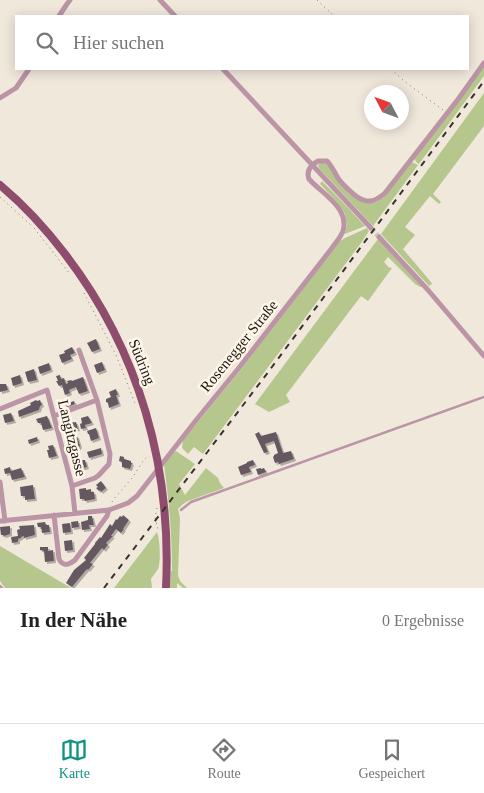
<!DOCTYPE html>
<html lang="de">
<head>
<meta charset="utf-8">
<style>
	:root { --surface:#fff; --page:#f6f6f6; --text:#222; --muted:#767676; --line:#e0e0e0; --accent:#0d947e }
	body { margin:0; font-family:"Times New Roman",serif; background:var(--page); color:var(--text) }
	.compass { position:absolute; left:364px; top:85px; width:45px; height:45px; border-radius:50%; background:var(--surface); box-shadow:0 2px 12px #0003; rotate:311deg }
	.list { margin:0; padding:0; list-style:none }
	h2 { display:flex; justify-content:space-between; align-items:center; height:65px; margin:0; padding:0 20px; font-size:21px }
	h2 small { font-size:16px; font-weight:400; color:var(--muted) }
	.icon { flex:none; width:28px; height:28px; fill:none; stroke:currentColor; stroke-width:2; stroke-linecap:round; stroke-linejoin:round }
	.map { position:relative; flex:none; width:484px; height:588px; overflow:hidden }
	.search { position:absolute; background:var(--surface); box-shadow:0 2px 12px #0003; left:15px; right:15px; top:15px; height:55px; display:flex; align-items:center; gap:12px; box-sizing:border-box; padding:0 18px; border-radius:0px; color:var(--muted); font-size:19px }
	.sheet { height:135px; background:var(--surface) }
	nav { display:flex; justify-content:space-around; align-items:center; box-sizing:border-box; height:70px; border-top:1px solid var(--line); background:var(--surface); font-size:14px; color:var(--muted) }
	nav a { display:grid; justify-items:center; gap:2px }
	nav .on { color:var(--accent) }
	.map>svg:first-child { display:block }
	.green { fill:#b5c78c }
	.building { fill:#655961; filter:url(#shadow) }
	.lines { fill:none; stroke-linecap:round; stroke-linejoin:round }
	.minor-tunnel { stroke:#d0c8bd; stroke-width:5; stroke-dasharray:5 2.5; stroke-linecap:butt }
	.path { stroke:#7e7870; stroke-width:1; stroke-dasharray:1 4; stroke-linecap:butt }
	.service { stroke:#bb95a5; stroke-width:2.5 }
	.minor { stroke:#bb95a5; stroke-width:5 }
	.primary { stroke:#8e4d6d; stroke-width:8 }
	.rail { stroke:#37332d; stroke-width:2; stroke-dasharray:6 6; stroke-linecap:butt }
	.labels { text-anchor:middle; stroke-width:5; stroke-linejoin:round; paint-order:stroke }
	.street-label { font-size:15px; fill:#17140f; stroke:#fff6e9 }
</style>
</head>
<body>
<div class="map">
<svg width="484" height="588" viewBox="0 0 484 588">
	<defs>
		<filter id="shadow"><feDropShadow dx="2" dy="2" stdDeviation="0" flood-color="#0004"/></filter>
	</defs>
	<rect width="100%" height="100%" fill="#f1e8dc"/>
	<path class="green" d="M484,66V76L419,164L416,162L414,158Z
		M484,93V126L433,194L441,202L439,204L430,196L405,227L415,235L403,249L431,282L432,284L429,286L381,234Z
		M320,162H325L363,202C371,204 376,203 383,198L412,162L418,165L373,226L319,168L318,165Z
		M322,181L336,195L365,226L345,234L347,225L345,214L337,202L321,185L320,184Z
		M367,228L369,231L361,243L203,454L194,447L188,454L182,448L183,440L239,372L340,241L345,238Z
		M378,239L422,287H420L415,284L388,257L384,262C387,265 388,268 392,268L368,301L361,296L286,395L290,402L269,412L255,404Z
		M176,451L195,464L179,484L185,495L206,468L218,478L220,483L224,488L188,501L183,504L178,509L180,518L178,575L180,581L187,588H183L177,583V588H170L171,571H172C172,535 169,501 164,465L173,453Z
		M157,532C160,539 161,562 158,569C156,572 153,576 151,579L152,588H114Z
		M0,546L71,588H5L0,581Z"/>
	<path class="building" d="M96,339L100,349L92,352L87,343Z
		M72,347L75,353L70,355L72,359L62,363L59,355L65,353L64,351Z
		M102,362L105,370L97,373L94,365Z
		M49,363L51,370L40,374L38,367Z
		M34,369L37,380L28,382L25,372Z
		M20,375L22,383L13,386L11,378Z
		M60,375L61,379L64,378L66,384L68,383L67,381L71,380L72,381L83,377L88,391L79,394L76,387L69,390L70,393L65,395L62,385L59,386L56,381H58L56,376Z
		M0,384H6L8,390L0,392Z
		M116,389L118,395H116L119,404L109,408L108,403L106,402V399L111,397L109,392Z
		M36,400L37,401L40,400L42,405L40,406L39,410L19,417L18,411L31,405L30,403Z
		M74,401L75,404L67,407L65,404Z
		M11,413L14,421L5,423L3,415Z
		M47,416L52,428L43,430L41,423H38L36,419Z
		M88,416L92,423L85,425L86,428L81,429L80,424L82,423L81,418Z
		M76,422L78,429L71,431L69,423Z
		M96,428L99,438L91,441L89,434H88L87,431Z
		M259,432L261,436L276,432L283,453L291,451L294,459L279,464L278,462L275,463L273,457L274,456V455L278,453L274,441L265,444L268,452L264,453L255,434Z
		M77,436L80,446L78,449L77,448L72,449L69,438Z
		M37,437L38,441L29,444L28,440Z
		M53,445L57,456L49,458L47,450H49L48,446Z
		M101,448L102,454L89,458L87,452Z
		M120,456L124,457V459L131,461V463H132L130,469L122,467V462L119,461Z
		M82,459V460H85L87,467L76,470L74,462Z
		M253,460L255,465L249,467L251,472L241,475L238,467L247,463V462Z
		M10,467L11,471L21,468L25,477L12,480L10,473L5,474L4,469Z
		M261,468V469L264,468L266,472L258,475L256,469Z
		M101,481L106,488L101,492L100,490L99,491L96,488L98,487L96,485Z
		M33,485L35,499L25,500V496H21L20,487Z
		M86,488V490L91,489V492H94L95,499L85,501L84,499H80L79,489Z
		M123,515L129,520L123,529H124L121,533L116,529L111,536H113L106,543L108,545L106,547L104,550L102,548L90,563L93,564L88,570L87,569L72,587L66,583L74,570L86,560L84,558L95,544V543L100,537L101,538L110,524L112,526L116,519L117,520L120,516L122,517Z
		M88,516H92L94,525H89L90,529L82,530L81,522L88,520Z
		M78,521L79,527L72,528L71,522Z
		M45,522L46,525H49L50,532L42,533L41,527H38L37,523Z
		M70,523L71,532L63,533L62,524Z
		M34,525L35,535L24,538V536L21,537V538L18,539V542L12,543L11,537L18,536L17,530L20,529L19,526Z
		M10,526V534L4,536L3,535H1L0,527Z
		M72,540L73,550L65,551L64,541Z
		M40,547H48V551L53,550L54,561L45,562L44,551L40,550Z"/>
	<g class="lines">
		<path class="minor-tunnel" d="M371,228L379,237"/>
		<path class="path" d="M317,0L334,16
			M391,69L404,81L443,110
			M0,197L31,225
			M34,228L70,274
			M84,293L116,355L135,403
			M112,502L113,500L133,477L143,461L147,457H150
			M157,508L155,518L158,529"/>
		<path class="service" d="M181,510L191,502L484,397
			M0,586L2,588"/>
		<path class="minor" d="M160,0L175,16
			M59,16L67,4L70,0
			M223,69L371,228
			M0,98L16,88L29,69
			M379,237L428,290L484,356
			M79,350L97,400
			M0,409L47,390L72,486L75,513
			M54,416L97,400L110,454L109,464L99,475L95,478L72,486
			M0,482L5,521
			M54,515L59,559C63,567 69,565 75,560L107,516L109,510
			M0,521L109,510L128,503L137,496L197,419L238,369L332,248C336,242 341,237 343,231C350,208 321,193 309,179C306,171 311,165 318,161H327C332,166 334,172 338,178C341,183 345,186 349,190C361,202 371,206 385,193L459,98L484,63"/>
		<path class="primary" d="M0,185C24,205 46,229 65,254C139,350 172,467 166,588"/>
		<path class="rail" d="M104,588L269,371L484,81"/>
	</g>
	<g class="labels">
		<g class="street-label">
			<text transform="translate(239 346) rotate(-51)" y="5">Rosenegger Straße</text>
			<text transform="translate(142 362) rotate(68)" y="5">Südring</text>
			<text transform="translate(72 438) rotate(76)" y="5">Langitzgasse</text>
		</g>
	</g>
</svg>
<svg class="compass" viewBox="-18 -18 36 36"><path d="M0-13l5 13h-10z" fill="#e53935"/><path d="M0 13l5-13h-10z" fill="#767676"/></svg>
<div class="search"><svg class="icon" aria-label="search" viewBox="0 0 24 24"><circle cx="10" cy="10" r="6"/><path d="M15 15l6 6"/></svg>Hier suchen</div>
</div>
<section class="sheet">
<h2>In der Nähe<small>0 Ergebnisse</small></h2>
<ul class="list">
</ul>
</section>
<nav>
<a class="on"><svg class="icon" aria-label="map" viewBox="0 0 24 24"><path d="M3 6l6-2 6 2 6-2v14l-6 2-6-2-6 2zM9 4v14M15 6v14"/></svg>Karte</a>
<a><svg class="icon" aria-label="directions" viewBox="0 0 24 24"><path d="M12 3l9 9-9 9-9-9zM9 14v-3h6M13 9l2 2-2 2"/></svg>Route</a>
<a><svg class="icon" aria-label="saved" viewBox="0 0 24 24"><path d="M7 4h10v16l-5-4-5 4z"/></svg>Gespeichert</a>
</nav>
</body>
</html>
